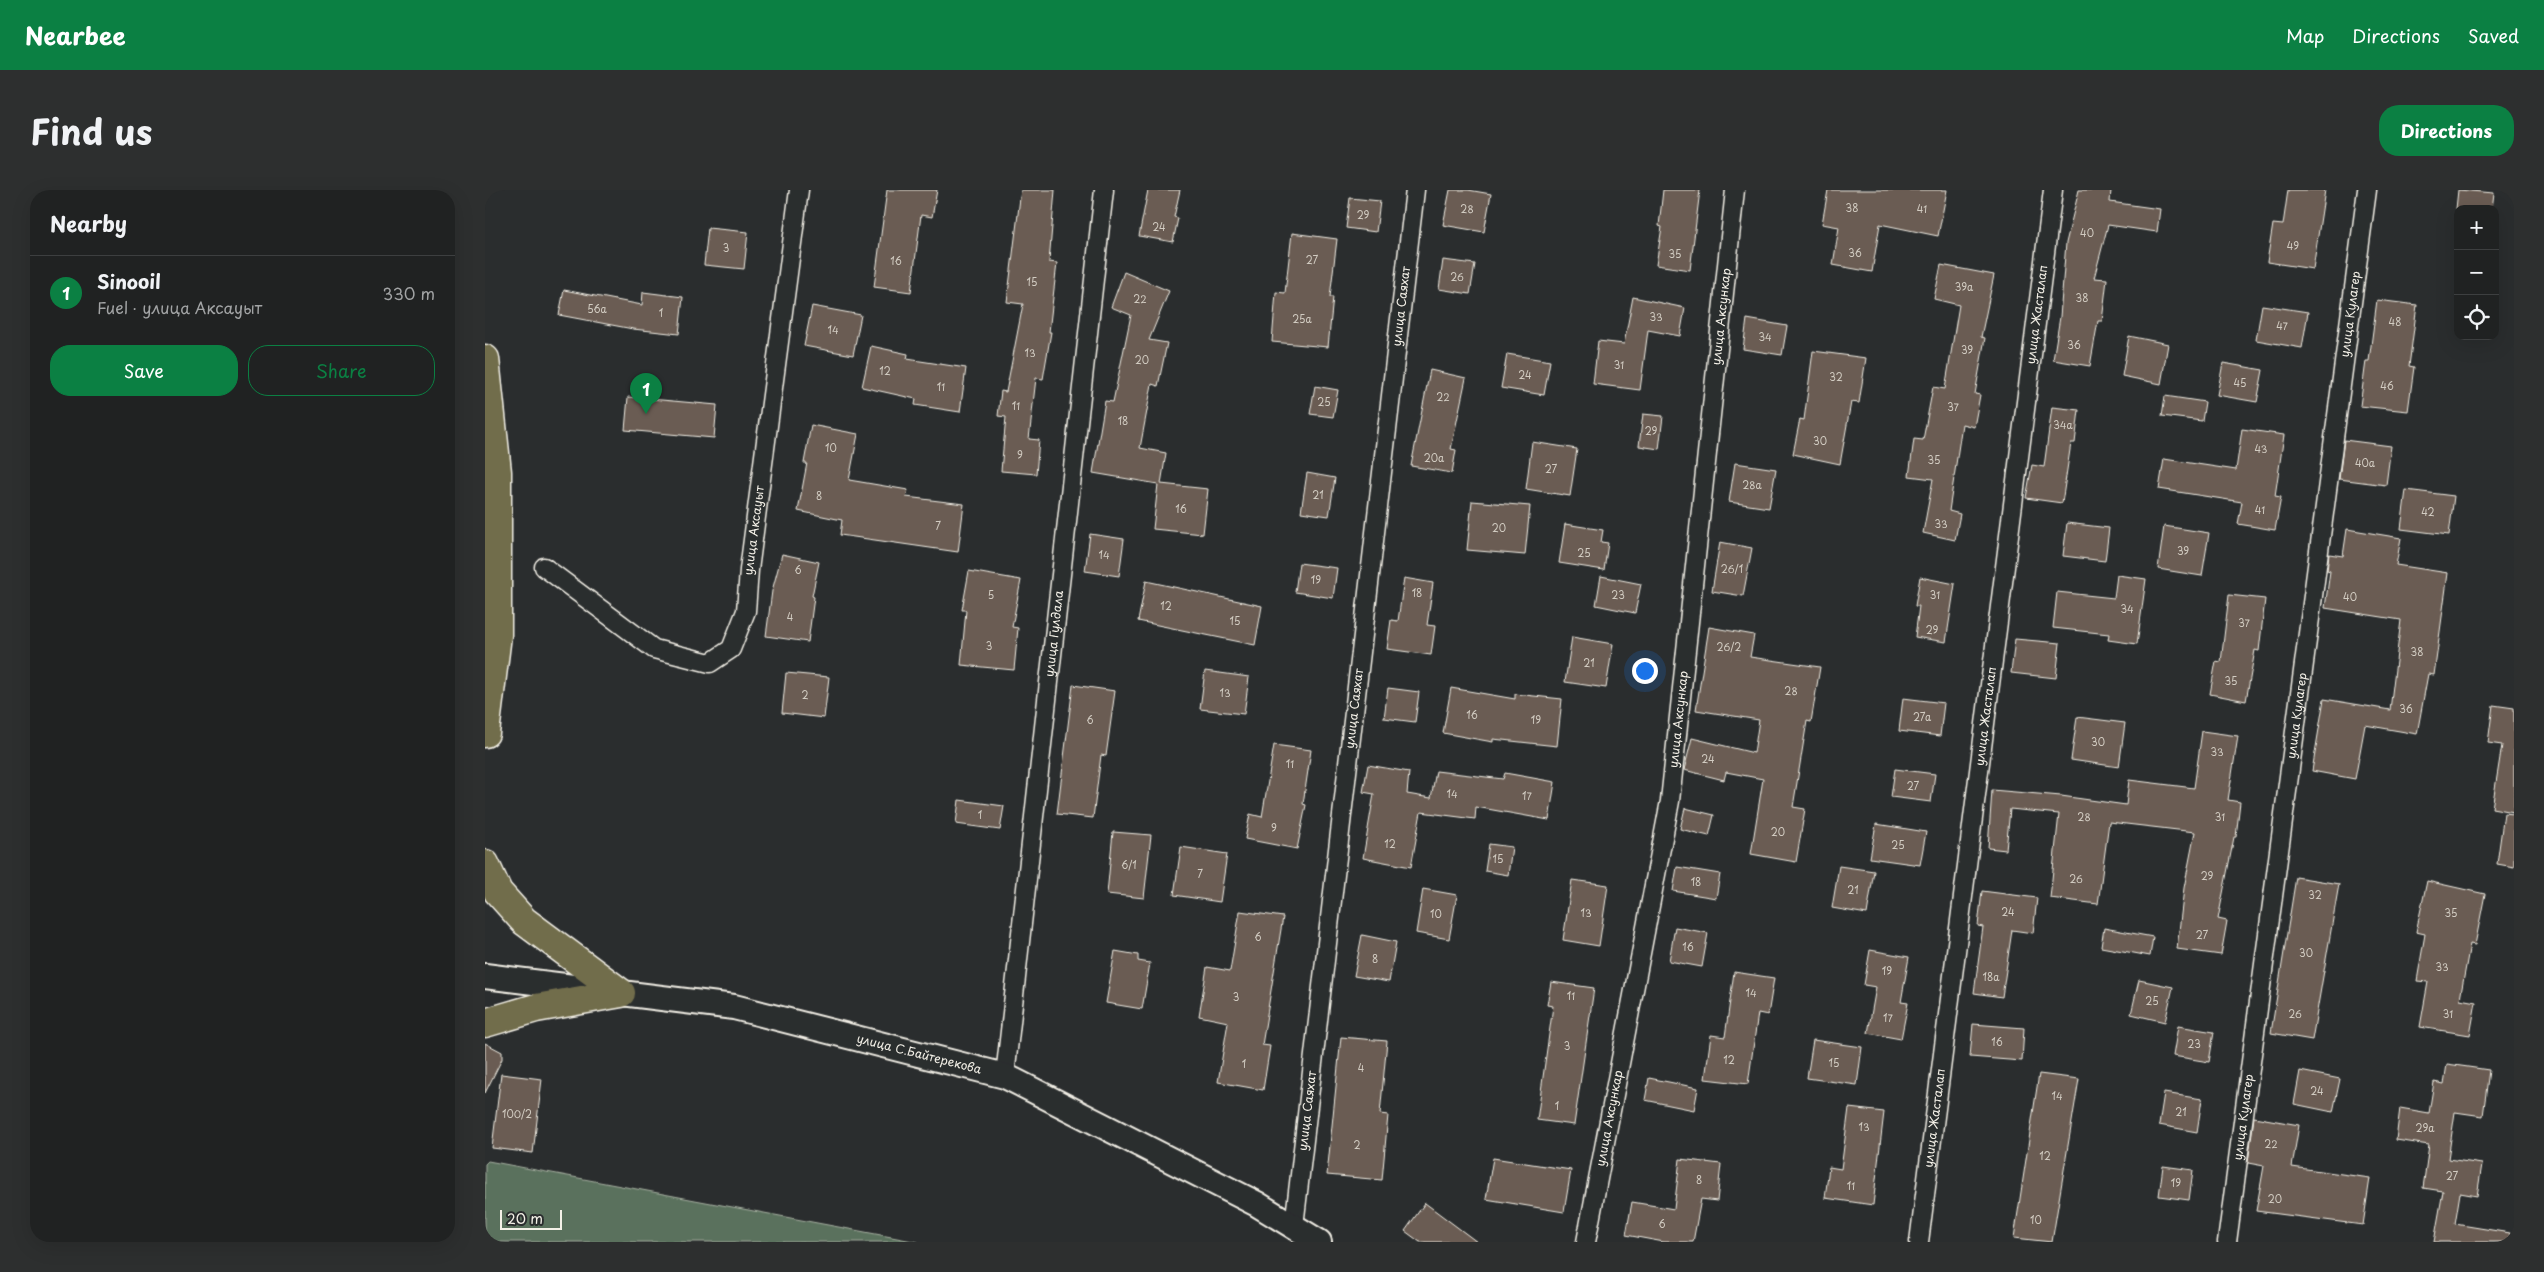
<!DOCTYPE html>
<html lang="en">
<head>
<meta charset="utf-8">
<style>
	:root { --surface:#202222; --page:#2d2f2f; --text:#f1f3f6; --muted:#a2a4a5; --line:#3d3f40; --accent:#0b8043 }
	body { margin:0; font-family:"Playpen Sans",sans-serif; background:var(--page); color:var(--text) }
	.controls { position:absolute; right:15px; top:15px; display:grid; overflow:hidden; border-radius:10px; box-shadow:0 5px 20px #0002 }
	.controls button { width:45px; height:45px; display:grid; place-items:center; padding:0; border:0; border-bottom:1px solid var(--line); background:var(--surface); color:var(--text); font:25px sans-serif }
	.scale { position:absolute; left:15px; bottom:12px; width:62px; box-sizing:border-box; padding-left:5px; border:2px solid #f4f1e8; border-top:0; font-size:14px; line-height:18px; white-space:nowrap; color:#f4f1e8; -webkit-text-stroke:4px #2a2d2e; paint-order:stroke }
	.you { position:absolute; left:1159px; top:480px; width:18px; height:18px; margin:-12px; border:4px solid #fff; border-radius:50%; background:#1a73e8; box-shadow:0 0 0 8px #1a73e833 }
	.badge { display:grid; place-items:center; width:32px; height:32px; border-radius:50%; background:var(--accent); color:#fff; font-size:16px; font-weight:700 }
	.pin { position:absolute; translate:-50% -41px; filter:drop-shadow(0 1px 2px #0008) }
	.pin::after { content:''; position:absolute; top:26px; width:18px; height:15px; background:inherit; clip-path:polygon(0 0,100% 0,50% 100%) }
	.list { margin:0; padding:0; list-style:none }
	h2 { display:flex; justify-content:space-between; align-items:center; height:65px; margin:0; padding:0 20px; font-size:21px }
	h2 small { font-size:16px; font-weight:400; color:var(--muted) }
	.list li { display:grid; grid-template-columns:32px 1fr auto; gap:15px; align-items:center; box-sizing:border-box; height:75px; padding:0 20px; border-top:1px solid var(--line) }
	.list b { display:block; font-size:19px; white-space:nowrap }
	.list p { margin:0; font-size:16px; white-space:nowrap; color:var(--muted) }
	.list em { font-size:16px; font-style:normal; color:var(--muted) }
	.actions { display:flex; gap:10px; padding:15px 20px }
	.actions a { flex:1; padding:11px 0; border:1px solid var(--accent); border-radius:20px; text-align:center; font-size:18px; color:var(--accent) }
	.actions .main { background:var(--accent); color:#fff }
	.icon { flex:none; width:28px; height:28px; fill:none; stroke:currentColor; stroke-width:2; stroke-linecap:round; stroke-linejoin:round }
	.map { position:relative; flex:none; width:2029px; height:1052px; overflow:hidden; border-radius:20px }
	header { display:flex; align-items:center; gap:30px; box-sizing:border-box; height:70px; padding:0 25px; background:var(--accent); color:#fff }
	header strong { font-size:24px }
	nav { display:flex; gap:28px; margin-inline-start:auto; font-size:18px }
	.intro { display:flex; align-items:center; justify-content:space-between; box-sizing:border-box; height:120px; padding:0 30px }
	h1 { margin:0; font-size:35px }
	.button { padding:12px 22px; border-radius:20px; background:var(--accent); color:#fff; font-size:18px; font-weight:700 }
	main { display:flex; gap:30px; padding:0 30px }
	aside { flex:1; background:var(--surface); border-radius:20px; box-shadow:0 5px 20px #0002 }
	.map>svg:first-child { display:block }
	.green { fill:#5a715d; stroke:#a7b1a2 }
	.building { fill:#6b5c52; stroke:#f4f1e8 }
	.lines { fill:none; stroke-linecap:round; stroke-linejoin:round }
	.street-casing { stroke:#f4f1e8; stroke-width:21 }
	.secondary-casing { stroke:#f4f1e8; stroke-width:28 }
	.primary-casing { stroke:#f4f1e8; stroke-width:31 }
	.street { stroke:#2a2d2e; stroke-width:18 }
	.secondary { stroke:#2a2d2e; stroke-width:24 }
	.primary { stroke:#716d4b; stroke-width:28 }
	.labels { text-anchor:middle; stroke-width:4.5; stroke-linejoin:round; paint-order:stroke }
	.number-label { font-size:10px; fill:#d2ccc2 }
	.street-label { font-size:12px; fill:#f4f1e8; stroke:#2a2d2e }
</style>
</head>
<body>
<header>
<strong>Nearbee</strong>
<nav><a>Map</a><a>Directions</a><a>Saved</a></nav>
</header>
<div class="intro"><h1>Find us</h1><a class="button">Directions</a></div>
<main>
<aside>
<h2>Nearby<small></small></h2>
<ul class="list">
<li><span class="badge">1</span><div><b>Sinooil</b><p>Fuel · улица Аксауыт</p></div><em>330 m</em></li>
</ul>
<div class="actions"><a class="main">Save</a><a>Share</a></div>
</aside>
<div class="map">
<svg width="2029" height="1052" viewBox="0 0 2029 1052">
	<rect width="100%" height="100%" fill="#2a2d2e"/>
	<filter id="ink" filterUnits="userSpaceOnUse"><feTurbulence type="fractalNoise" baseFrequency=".02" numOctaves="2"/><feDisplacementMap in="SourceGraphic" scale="10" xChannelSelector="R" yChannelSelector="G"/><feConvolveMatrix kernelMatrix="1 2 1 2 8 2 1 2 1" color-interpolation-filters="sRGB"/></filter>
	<g filter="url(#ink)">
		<path class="green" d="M3,971L433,1052H0V974Z"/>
		<path class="building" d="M402,0H452L447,27L436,25L426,102L389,97Z
			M536,0H570L564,72L572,73L564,142H566L558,189L551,188L544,249L554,250L551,284L516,281L521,227L513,226L516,201L521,202L538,114L522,112Z
			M663,0H695L689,27L693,28L688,52L654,46Z
			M965,0H983L1006,4L999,42L958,35Z
			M1178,0H1215L1205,80L1171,75L1177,37L1174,36Z
			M1343,0H1462L1453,46L1395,34L1387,82L1348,75L1354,37L1337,34Z
			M1594,0H1626L1625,12L1675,19L1672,42L1623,35L1609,88L1622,89L1617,131H1613L1605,176L1568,170L1575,127L1581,53Z
			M1803,0H1840L1828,79L1782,72L1788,34L1798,35Z
			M1973,0L2009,3L2007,19H1971Z
			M865,8L895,11L891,42L861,38Z
			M223,38L263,42L259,79L219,75Z
			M807,43L852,49L845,107H848L843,157L787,152L791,102L800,103Z
			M958,70L990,74L985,104L954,99Z
			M1456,75L1509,85L1496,147L1500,148L1490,204L1495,205L1489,237L1477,234L1464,321L1475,324L1470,350L1438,343L1448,289L1424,286L1429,249L1438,250L1448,197L1460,199L1474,115L1449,109Z
			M639,82L684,101L664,150L682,153L673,196L667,194L655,258L681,263L676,294L723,299L718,344L668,339L673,294L608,283L620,211L628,212L646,125L626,117Z
			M79,100L157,115L158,102L198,107L194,144L148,139L74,125Z
			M1148,107L1200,118L1195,146L1163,140L1155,200L1108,194L1113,151L1139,154Z
			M1892,110L1932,115L1924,176L1929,177L1923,221L1875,216L1881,171H1884Z
			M1777,115L1823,122L1817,158L1771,150Z
			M327,116L376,125L368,165L319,156Z
			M1262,129L1302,136L1297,165L1258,159Z
			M1644,146L1683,154L1676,194L1637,186Z
			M386,156L423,164L422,169L481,178L475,222L430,215L431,209L377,197Z
			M1328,161L1381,168L1374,213L1366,212L1355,274L1308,264L1315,229L1319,230Z
			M1022,164L1065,171L1059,205L1016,198Z
			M1738,173L1778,180L1772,212L1732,205Z
			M945,180L981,188L966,259L971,260L967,283L926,276Z
			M830,196L853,200L848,227L825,224Z
			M1680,206L1720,212L1717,231L1677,226Z
			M143,207L232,215L229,248L140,240Z
			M1567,217L1594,220L1590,253H1586L1577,313L1541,308L1547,275L1559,277Z
			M1158,224L1178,226L1174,259L1154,256Z
			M326,235L373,244L364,290L423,300L421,307L479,314L473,362L355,345L357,330L313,321L322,273H319Z
			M1757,239L1799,245L1790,306L1796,307L1790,340L1753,334L1757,312L1674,299L1679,269L1751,280Z
			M1859,250L1906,256L1901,295L1854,289Z
			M1047,252L1092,259L1085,306L1041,299Z
			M1250,273L1291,279L1284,318L1244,312Z
			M822,283L850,288L844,326L816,322Z
			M1921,300L1969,306L1964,345L1916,339Z
			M987,311L1045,316L1040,365L982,360Z
			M1582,333L1624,338L1620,371L1578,366Z
			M1080,334L1118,340L1116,352L1123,353L1119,380L1074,373Z
			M1679,336L1724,343L1717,386L1673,379Z
			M1862,339L1916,348L1911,375L1963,383L1949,485L1943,484L1932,544L1880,535L1870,589L1827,581L1839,509L1905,520L1916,430L1840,418L1845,381L1842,380L1844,364L1858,366Z
			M605,344L639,349L634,386L600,381Z
			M1235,352L1267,358L1258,406L1227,401Z
			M297,364L334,372L327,406L329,407L323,452L281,446L287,401Z
			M814,373L852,378L848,408L810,402Z
			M484,381L536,390L527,437L533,438L529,480L476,475L481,420H477Z
			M1632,385L1661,389L1652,454L1623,450L1624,444L1568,438L1572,402L1629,408Z
			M1116,386L1156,394L1150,423L1111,415Z
			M1435,387L1470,394L1461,452L1430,447L1434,416H1430Z
			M919,388L948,393L942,435L950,436L946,465L902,459L906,430L913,431Z
			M661,391L777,416L770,455L653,431Z
			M1744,405L1780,409L1774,461L1770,460L1761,511L1725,504L1731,471L1736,472Z
			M1224,437L1269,445L1265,467L1335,477L1326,532L1322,531L1308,617L1320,619L1311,672L1266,664L1278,589L1241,582L1239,590L1199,580L1207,548L1269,563L1274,530L1211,520Z
			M1087,447L1128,454L1121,498L1080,492Z
			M1530,449L1575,453L1571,488L1526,483Z
			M720,481L764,487L759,524L715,519Z
			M301,483L344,487L339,528L297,523Z
			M588,495L630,501L621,566L616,565L608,628L572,624Z
			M903,498L934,502L930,532L899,528Z
			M966,498L1030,509V504L1077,509L1072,556L1008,549V552L958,543Z
			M1418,508L1459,513L1455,546L1414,541Z
			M2008,515L2029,518V622L2007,618L2017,555L2003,553Z
			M1592,527L1640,533L1634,577L1586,570Z
			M1717,541L1753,546L1743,610L1755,612L1751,647H1749L1733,729L1742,731L1736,765L1692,759L1699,698L1710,642L1624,632L1613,714L1565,708L1574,624L1525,619L1521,660L1503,658L1507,600L1576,606L1641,615L1644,590L1709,598Z
			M789,555L826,560L818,614L821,615L812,659L760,649L765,624L777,627Z
			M883,575L924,582L922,604L946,608L951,581L1018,589L1020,583L1070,592L1064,630L991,617L990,629L936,622L926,677L878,668L889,604L878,602Z
			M1410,579L1450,584L1446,612L1406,607Z
			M474,610L519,616L515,640L471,634Z
			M1200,618L1229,625L1224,646L1195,639Z
			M2019,623L2029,624V677L2012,674Z
			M1391,634L1441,642L1435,675L1385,668Z
			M628,642L666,645L659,708L622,704Z
			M1004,654L1027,657L1023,685L1000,681Z
			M696,657L742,664L735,712L689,705Z
			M1354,676L1389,681L1382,724L1347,718Z
			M1192,677L1235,684L1231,708L1188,701Z
			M1811,687L1854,694L1827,850L1786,843Z
			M1087,690L1123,695L1114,756L1078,750Z
			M1942,691L2000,704L1990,755L1985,754L1975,809L1991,812L1985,845L1935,837L1943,792L1932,791L1940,744L1931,742Z
			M938,699L972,705L964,749L931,743Z
			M1497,701L1552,708L1548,743L1527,740L1517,807L1489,803L1498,737L1493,736Z
			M755,721L798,727L777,855L785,856L778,900L733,892L743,832L714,826L722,777L745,781Z
			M1190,737L1223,743L1217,777L1184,771Z
			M1619,738L1668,747L1665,766L1616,757Z
			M877,745L911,752L904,792L869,786Z
			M1385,760L1424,767L1416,812L1423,813L1416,849L1383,843L1391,797L1379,795Z
			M630,761L653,765V771L665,773L657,819L621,813Z
			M1249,782L1289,788L1283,825L1273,823L1263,894L1220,889L1226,845L1240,847Z
			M1654,790L1688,797L1680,832L1646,824Z
			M1066,792L1109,798L1089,935L1052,930L1068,816L1062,815Z
			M1488,834L1539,838L1537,871L1485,867Z
			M1693,836L1729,842L1724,872L1688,866Z
			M856,847L902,851L895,924L903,925L897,990L842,985Z
			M1328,850L1377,857L1372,895L1322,888Z
			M0,853L17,862V869L0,903Z
			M1962,874L2004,880L1998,926L1970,922L1963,969L1997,974L1992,1006L1975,1003L1970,1034L2025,1043L2024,1052H1949L1958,1001L1938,998L1944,955L1911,950L1915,918L1944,923L1949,892L1959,894Z
			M1815,881L1855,889L1848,922L1809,914Z
			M16,884L57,889L48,963L7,958Z
			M1554,884L1594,889L1567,1052L1529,1048Z
			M1164,888L1213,898L1209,920L1160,910Z
			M1679,903L1717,909L1712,942L1674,935Z
			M1364,918L1399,922L1388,1015L1340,1008L1344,977L1356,979Z
			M1769,927L1814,935L1807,977L1885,988L1878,1035L1771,1021L1779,976L1763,973Z
			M1008,968L1086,980L1079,1022L1001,1009Z
			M1195,969L1236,974L1232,1011L1216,1009L1208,1052H1179L1141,1045L1147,1012L1189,1019Z
			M1678,976L1708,980L1704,1010L1674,1006Z
			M940,1013L992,1052H935L920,1041Z"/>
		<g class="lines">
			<defs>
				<g id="street">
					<path id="s1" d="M59,377L169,459L225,473L246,459L261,421L264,380L314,0"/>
					<path id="s2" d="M520,886L619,0"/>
					<path id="s3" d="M809,1036L930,0"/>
					<path id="s4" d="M1101,1052L1185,611L1250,0"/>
					<path id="s5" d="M1434,1052L1568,0"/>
					<path id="s6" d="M1742,1052L1882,0"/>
				</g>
				<g id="secondary">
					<path id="s7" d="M0,786L249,817L520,886L772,1014L834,1052"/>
				</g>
				<path id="primary" d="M0,169L12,282V445L0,543
					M0,674L13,702L39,731L136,803
					M0,833L51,818L136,803"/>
			</defs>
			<use href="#street" class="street-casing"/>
			<use href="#secondary" class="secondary-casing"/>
			<use href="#primary" class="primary-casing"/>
			<use href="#street" class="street"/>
			<use href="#secondary" class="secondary"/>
			<use href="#primary" class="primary"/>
		</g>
	</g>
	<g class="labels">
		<g class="number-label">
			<text x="1367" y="22">38</text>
			<text x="982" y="23">28</text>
			<text x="1437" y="23">41</text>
			<text x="878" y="29">29</text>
			<text x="674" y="41">24</text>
			<text x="1602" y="47">40</text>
			<text x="1808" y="60">49</text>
			<text x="241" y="62">3</text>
			<text x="1370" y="67">36</text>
			<text x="1190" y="68">35</text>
			<text x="827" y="74">27</text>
			<text x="411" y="75">16</text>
			<text x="972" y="91">26</text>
			<text x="547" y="96">15</text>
			<text x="1479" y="101">39а</text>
			<text x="1597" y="112">38</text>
			<text x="655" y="113">22</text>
			<text x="112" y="123">56а</text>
			<text x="176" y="127">1</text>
			<text x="1171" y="131">33</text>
			<text x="817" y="133">25а</text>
			<text x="1910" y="136">48</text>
			<text x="1797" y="140">47</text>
			<text x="348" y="144">14</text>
			<text x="1280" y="151">34</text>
			<text x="1589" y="159">36</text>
			<text x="1482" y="164">39</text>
			<text x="545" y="167">13</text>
			<text x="657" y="174">20</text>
			<text x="1134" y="179">31</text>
			<text x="400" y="185">12</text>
			<text x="1040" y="189">24</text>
			<text x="1351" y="191">32</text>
			<text x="1755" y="197">45</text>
			<text x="1902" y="200">46</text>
			<text x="456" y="201">11</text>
			<text x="958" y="211">22</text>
			<text x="839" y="216">25</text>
			<text x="531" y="220">11</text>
			<text x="1468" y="221">37</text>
			<text x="638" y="235">18</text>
			<text x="1578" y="239">34а</text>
			<text x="1166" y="245">29</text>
			<text x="1335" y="255">30</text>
			<text x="346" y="262">10</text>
			<text x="1776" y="263">43</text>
			<text x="535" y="269">9</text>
			<text x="949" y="272">20а</text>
			<text x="1449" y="274">35</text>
			<text x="1880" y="277">40а</text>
			<text x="1066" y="283">27</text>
			<text x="1267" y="299">28а</text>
			<text x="833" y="309">21</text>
			<text x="334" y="310">8</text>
			<text x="696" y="323">16</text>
			<text x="1775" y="324">41</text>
			<text x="1943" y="326">42</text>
			<text x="1456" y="338">33</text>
			<text x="453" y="340">7</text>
			<text x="1014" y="342">20</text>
			<text x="1698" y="365">39</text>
			<text x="1099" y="367">25</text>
			<text x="619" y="369">14</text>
			<text x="1247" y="383">26/1</text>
			<text x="313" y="384">6</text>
			<text x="831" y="394">19</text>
			<text x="932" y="407">18</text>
			<text x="506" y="409">5</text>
			<text x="1133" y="409">23</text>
			<text x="1450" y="409">31</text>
			<text x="1865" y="411">40</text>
			<text x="681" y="420">12</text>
			<text x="1642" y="423">34</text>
			<text x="305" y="431">4</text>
			<text x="750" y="435">15</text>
			<text x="1759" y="437">37</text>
			<text x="1447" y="444">29</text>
			<text x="504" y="460">3</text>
			<text x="1244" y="461">26/2</text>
			<text x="1932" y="466">38</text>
			<text x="1104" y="477">21</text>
			<text x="1746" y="495">35</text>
			<text x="1306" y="505">28</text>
			<text x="740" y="507">13</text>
			<text x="320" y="509">2</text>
			<text x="1921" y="523">36</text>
			<text x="987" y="529">16</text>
			<text x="1437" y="531">27а</text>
			<text x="605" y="534">6</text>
			<text x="1051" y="534">19</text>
			<text x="1613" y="556">30</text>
			<text x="1732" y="566">33</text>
			<text x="1223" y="573">24</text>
			<text x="805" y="578">11</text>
			<text x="1428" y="600">27</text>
			<text x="967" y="608">14</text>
			<text x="1042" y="610">17</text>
			<text x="495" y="629">1</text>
			<text x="1599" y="631">28</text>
			<text x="1735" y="631">31</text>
			<text x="789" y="642">9</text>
			<text x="1293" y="646">20</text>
			<text x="905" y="658">12</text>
			<text x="1413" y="659">25</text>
			<text x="1013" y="673">15</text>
			<text x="644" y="679">6/1</text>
			<text x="715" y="688">7</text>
			<text x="1722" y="690">29</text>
			<text x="1591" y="693">26</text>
			<text x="1211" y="696">18</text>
			<text x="1368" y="704">21</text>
			<text x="1830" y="709">32</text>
			<text x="1523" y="726">24</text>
			<text x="1101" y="727">13</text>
			<text x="1966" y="727">35</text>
			<text x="951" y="728">10</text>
			<text x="1717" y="749">27</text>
			<text x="773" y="751">6</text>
			<text x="1203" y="761">16</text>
			<text x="1821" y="767">30</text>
			<text x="890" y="773">8</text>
			<text x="1957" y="781">33</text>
			<text x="1402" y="785">19</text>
			<text x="1506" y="791">18а</text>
			<text x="1266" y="807">14</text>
			<text x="1086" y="810">11</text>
			<text x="751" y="811">3</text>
			<text x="1667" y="815">25</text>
			<text x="1810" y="828">26</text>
			<text x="1963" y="828">31</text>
			<text x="1403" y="832">17</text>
			<text x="1512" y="856">16</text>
			<text x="1709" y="858">23</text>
			<text x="1082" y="860">3</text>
			<text x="1244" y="874">12</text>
			<text x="1349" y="877">15</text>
			<text x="759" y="878">1</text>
			<text x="876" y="882">4</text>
			<text x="1832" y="905">24</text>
			<text x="1572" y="910">14</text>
			<text x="1072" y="920">1</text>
			<text x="1696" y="926">21</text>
			<text x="32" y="928">100/2</text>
			<text x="1379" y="941">13</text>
			<text x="1940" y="942">29а</text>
			<text x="1786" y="958">22</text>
			<text x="872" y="959">2</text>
			<text x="1560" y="970">12</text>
			<text x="1967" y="990">27</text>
			<text x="1214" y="994">8</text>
			<text x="1691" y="997">19</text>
			<text x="1366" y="1000">11</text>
			<text x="1790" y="1013">20</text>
			<text x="1551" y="1034">10</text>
			<text x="1177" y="1038">6</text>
		</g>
		<g class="street-label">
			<text dy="4" stroke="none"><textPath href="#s3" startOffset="926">улица Саяхат</textPath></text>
			<text dy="4" stroke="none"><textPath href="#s5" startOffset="935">улица Жасталап</textPath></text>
			<text dy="4" stroke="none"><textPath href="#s6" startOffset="936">улица Кулагер</textPath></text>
			<text dy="4" stroke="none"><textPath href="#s4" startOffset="936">улица Аксункар</textPath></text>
			<text dy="4" stroke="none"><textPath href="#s1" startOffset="342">улица Аксауыт</textPath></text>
			<text dy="4" stroke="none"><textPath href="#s2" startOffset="445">улица Гулдала</textPath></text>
			<text dy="4" stroke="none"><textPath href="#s3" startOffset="521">улица Саяхат</textPath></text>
			<text dy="4" stroke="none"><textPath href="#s5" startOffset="530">улица Жасталап</textPath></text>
			<text dy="4" stroke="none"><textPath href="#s6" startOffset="531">улица Кулагер</textPath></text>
			<text dy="4" stroke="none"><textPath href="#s4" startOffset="531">улица Аксункар</textPath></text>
			<text dy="4" stroke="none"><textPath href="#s7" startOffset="442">улица С.Байтерекова</textPath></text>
			<text dy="4" stroke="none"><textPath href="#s3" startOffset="116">улица Саяхат</textPath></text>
			<text dy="4" stroke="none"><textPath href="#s6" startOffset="126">улица Кулагер</textPath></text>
			<text dy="4" stroke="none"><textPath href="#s4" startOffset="126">улица Аксункар</textPath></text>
			<text dy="4" stroke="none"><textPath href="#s5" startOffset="125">улица Жасталап</textPath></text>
		</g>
	</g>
</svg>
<div class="controls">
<button>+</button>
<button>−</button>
<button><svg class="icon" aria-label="locate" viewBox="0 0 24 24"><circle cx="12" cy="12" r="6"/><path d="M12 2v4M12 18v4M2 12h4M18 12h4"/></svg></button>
</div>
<div class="scale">20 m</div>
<div class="you"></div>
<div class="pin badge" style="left:161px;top:224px">1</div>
</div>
</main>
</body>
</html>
